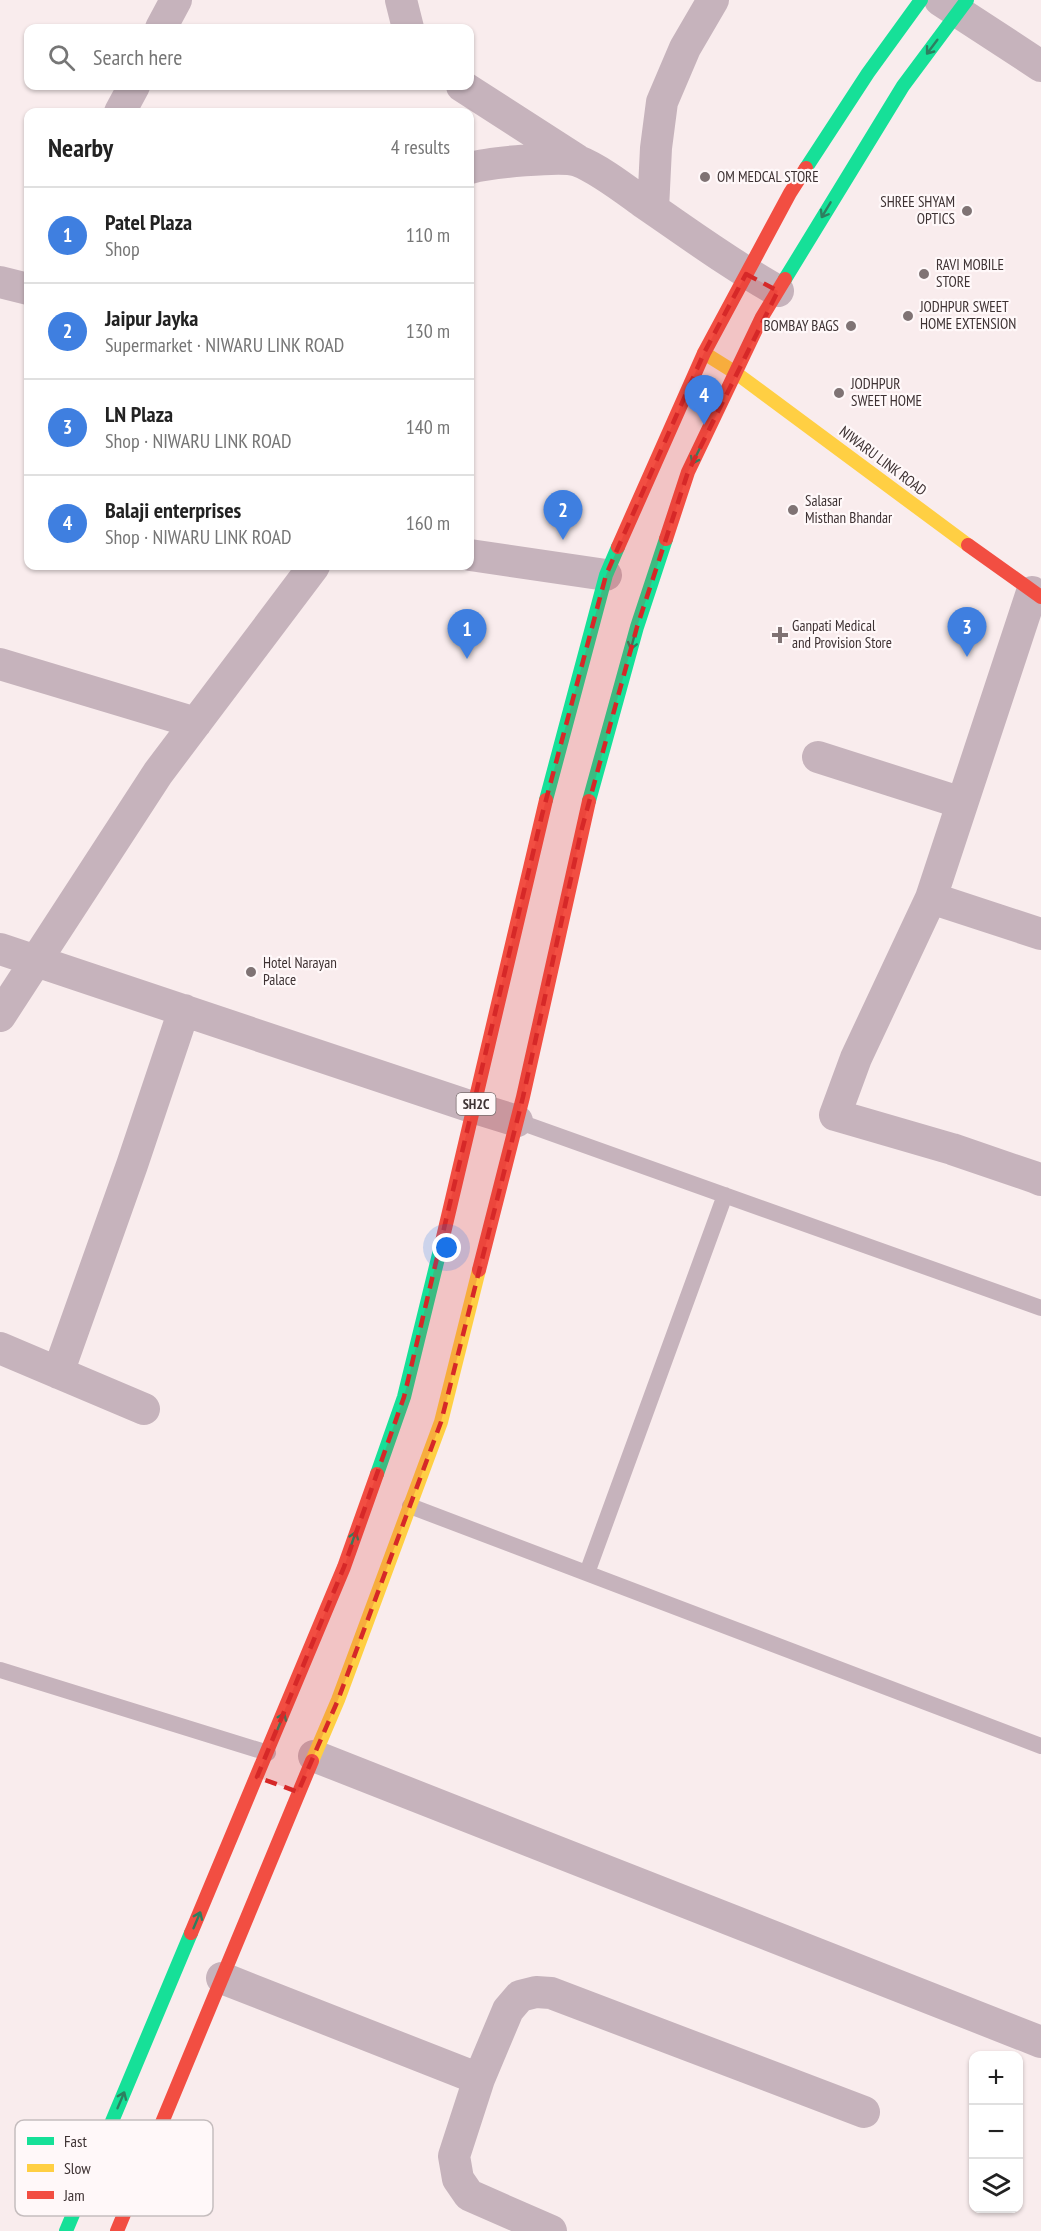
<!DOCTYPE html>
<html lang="en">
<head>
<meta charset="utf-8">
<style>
	:root { --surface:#fff; --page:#f2f2f2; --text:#222; --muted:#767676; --line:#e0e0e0; --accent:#7f7374 }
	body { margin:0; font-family:"PT Sans Narrow",sans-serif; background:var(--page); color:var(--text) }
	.controls { position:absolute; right:18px; bottom:18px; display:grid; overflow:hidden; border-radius:12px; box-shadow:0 2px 4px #0004 }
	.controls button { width:54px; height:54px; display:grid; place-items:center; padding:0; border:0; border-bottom:2px solid var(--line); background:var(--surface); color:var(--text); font:30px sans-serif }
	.you { position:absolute; left:447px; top:1248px; width:21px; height:21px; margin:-15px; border:4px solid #fff; border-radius:50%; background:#1a73e8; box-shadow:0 0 0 9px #1a73e833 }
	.badge { display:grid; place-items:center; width:39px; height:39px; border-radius:50%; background:var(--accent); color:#fff; font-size:20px; font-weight:700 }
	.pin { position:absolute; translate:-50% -50px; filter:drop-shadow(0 2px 3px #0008) }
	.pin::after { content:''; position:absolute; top:32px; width:21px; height:18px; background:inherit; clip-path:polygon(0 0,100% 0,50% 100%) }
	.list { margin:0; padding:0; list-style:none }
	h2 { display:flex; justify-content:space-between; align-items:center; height:78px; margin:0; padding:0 24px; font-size:26px }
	h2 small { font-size:20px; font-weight:400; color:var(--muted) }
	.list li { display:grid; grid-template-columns:39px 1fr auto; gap:18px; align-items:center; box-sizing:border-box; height:96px; padding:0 24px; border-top:2px solid var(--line) }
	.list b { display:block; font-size:22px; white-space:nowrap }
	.list p { margin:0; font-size:20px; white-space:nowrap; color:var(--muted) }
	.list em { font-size:20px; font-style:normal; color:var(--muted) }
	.icon { flex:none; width:33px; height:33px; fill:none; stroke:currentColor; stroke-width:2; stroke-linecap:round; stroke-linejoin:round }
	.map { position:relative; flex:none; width:1041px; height:2231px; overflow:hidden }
	.search { position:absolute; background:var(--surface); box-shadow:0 2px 4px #0004; left:24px; top:24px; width:450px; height:66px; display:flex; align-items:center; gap:15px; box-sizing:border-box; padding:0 21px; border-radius:12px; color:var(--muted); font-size:22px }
	.panel { position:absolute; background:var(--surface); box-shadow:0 2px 4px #0004; left:24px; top:108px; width:450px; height:462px; border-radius:12px }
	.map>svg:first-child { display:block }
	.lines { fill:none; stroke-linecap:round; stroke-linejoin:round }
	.lane { stroke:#c6b3bc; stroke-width:16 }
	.street { stroke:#c6b3bc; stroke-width:32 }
	.fast { stroke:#16e098; stroke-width:14 }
	.slow { stroke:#ffcf43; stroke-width:14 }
	.jam { stroke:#f24e42; stroke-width:14 }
	.oneway { stroke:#2c8060 }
	.marked { fill:#d62828; fill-opacity:0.2; stroke:#d62828; stroke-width:4.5; stroke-dasharray:12 8; stroke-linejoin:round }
	.poi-dot { fill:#7f7374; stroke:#fff8f9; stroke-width:2 }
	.labels { text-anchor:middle; stroke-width:4.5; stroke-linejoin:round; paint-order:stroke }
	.shield { fill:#fff8f9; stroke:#786d6e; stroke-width:1.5 }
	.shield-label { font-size:14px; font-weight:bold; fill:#3e3233 }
	.poi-label { font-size:15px; fill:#3e3233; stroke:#fff8f9; text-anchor:start }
	.street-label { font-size:15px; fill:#3e3233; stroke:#fff8f9 }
	.key { fill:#fff8f9; stroke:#c5bdbe; stroke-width:1.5 }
	.key-label { font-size:16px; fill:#3e3233 }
</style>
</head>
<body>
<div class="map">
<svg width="1041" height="2231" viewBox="0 0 1041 2231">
	<rect width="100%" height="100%" fill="#f9eced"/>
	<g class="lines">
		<path class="lane" d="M517,1121L1041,1308
			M410,1506L1041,1746
			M587,1573L725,1195
			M0,1670L268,1753"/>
		<path class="street" d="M401,0L408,28
			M940,0L1041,66
			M161,28L176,0
			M462,86L577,160
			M120,112L134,86
			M470,168C488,163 562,155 578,161C599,169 626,190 644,203C688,233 731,265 778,291
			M653,209L656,148L662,102L685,48L713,0
			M0,282L28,289
			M470,555L606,575
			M1032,592L931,898L856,1058L835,1115L952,1149L1034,1177L1041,1180
			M0,664L196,723
			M818,757L962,803
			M931,898L1041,934
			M0,949L475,1108L517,1121
			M0,1016L158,773L314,566
			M0,1348L144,1409
			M58,1373L132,1165L184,1010
			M314,1756L1041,2042
			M222,1978L479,2079
			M551,2231L469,2195L458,2179L454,2156L479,2079L508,2010L520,1996L536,1992L551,1993L864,2112"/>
		<path class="fast" d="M806,168L868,73L921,0
			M785,279L903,86L967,0
			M546,800L606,575L618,547
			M589,801L637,627L666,539
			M377,1474L404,1397L440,1250
			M66,2231L191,1933"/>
		<path class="slow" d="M704,353L736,373L968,545
			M312,1761L338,1700L441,1422L479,1270"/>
		<path class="jam" d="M666,539L688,472L762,317L785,279
			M968,545L1041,597
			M618,547L704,353L790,193L806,168
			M440,1250L546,800
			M479,1270L523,1097L589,801
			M191,1933L344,1567L377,1474
			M117,2231L312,1761"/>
	</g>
	<defs><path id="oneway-shaft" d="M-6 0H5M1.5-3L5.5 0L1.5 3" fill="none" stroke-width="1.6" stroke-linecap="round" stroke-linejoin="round" transform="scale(1.5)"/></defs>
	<g class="oneway">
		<use href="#oneway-shaft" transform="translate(932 47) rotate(127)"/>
		<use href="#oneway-shaft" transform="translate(826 210) rotate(121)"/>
		<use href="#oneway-shaft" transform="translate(696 456) rotate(116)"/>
		<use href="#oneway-shaft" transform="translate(633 641) rotate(105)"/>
		<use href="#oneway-shaft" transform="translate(353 1540) rotate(-71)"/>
		<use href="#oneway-shaft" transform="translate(281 1721) rotate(-68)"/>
		<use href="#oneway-shaft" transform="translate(197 1920) rotate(-67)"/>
		<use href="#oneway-shaft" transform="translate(121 2100) rotate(-67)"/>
	</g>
	<path class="marked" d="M746,274L778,291L688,472L637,627L582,828L523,1097L441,1422L338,1700L298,1792L257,1777L344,1567L404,1397L542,815L606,575L704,353Z"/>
	<g class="poi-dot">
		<circle cx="705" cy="177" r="6"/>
		<circle cx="967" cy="211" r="6"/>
		<circle cx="924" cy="274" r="6"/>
		<circle cx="908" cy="316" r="6"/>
		<circle cx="851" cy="326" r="6"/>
		<circle cx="839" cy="393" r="6"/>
		<circle cx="793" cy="510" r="6"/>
		<path d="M777 626h6v6h6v6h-6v6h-6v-6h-6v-6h6z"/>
		<circle cx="251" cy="972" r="6"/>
	</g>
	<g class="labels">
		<rect class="shield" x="456.5" y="1093" width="39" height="22" rx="4.5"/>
		<g class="shield-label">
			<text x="476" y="1109">SH2C</text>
		</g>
		<g class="poi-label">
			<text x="717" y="182">OM MEDCAL STORE</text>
			<text x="955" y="207" text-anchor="end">SHREE SHYAM<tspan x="955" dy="17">OPTICS</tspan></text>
			<text x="936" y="270">RAVI MOBILE<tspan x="936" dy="17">STORE</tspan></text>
			<text x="920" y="312">JODHPUR SWEET<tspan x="920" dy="17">HOME EXTENSION</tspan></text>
			<text x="839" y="331" text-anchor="end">BOMBAY BAGS</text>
			<text x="851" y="389">JODHPUR<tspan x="851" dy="17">SWEET HOME</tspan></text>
			<text x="805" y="506">Salasar<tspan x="805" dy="17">Misthan Bhandar</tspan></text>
			<text x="792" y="631">Ganpati Medical<tspan x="792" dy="17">and Provision Store</tspan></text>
			<text x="263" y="968">Hotel Narayan<tspan x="263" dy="17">Palace</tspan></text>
		</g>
		<g class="street-label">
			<text transform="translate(883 461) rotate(37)" y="5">NIWARU LINK ROAD</text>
		</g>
	</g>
	<rect x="15" y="2120" width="198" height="96" rx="9" class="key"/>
	<rect x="27" y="2137" width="27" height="8" fill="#16e098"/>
	<rect x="27" y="2164" width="27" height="8" fill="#ffcf43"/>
	<rect x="27" y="2191" width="27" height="8" fill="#f24e42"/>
	<g class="key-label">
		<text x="64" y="2147">Fast</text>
		<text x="64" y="2174">Slow</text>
		<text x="64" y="2201">Jam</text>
	</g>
</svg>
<div class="controls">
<button>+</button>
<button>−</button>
<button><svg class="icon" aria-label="layers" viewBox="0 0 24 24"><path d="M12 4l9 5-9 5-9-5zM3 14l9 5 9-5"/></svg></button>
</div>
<div class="you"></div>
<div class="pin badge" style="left:467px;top:659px;background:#3f7fe0">1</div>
<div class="pin badge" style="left:563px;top:540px;background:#3f7fe0">2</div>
<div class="pin badge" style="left:967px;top:657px;background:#3f7fe0">3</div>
<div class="pin badge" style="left:704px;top:425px;background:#3f7fe0">4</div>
<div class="search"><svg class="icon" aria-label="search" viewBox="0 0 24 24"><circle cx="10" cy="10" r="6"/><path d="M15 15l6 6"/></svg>Search here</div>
<section class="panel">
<h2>Nearby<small>4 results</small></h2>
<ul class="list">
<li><span class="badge" style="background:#3f7fe0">1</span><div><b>Patel Plaza</b><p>Shop</p></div><em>110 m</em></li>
<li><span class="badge" style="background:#3f7fe0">2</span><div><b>Jaipur Jayka</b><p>Supermarket · NIWARU LINK ROAD</p></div><em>130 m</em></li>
<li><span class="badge" style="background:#3f7fe0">3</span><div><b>LN Plaza</b><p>Shop · NIWARU LINK ROAD</p></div><em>140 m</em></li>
<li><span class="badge" style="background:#3f7fe0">4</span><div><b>Balaji enterprises</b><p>Shop · NIWARU LINK ROAD</p></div><em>160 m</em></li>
</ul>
</section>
</div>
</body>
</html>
